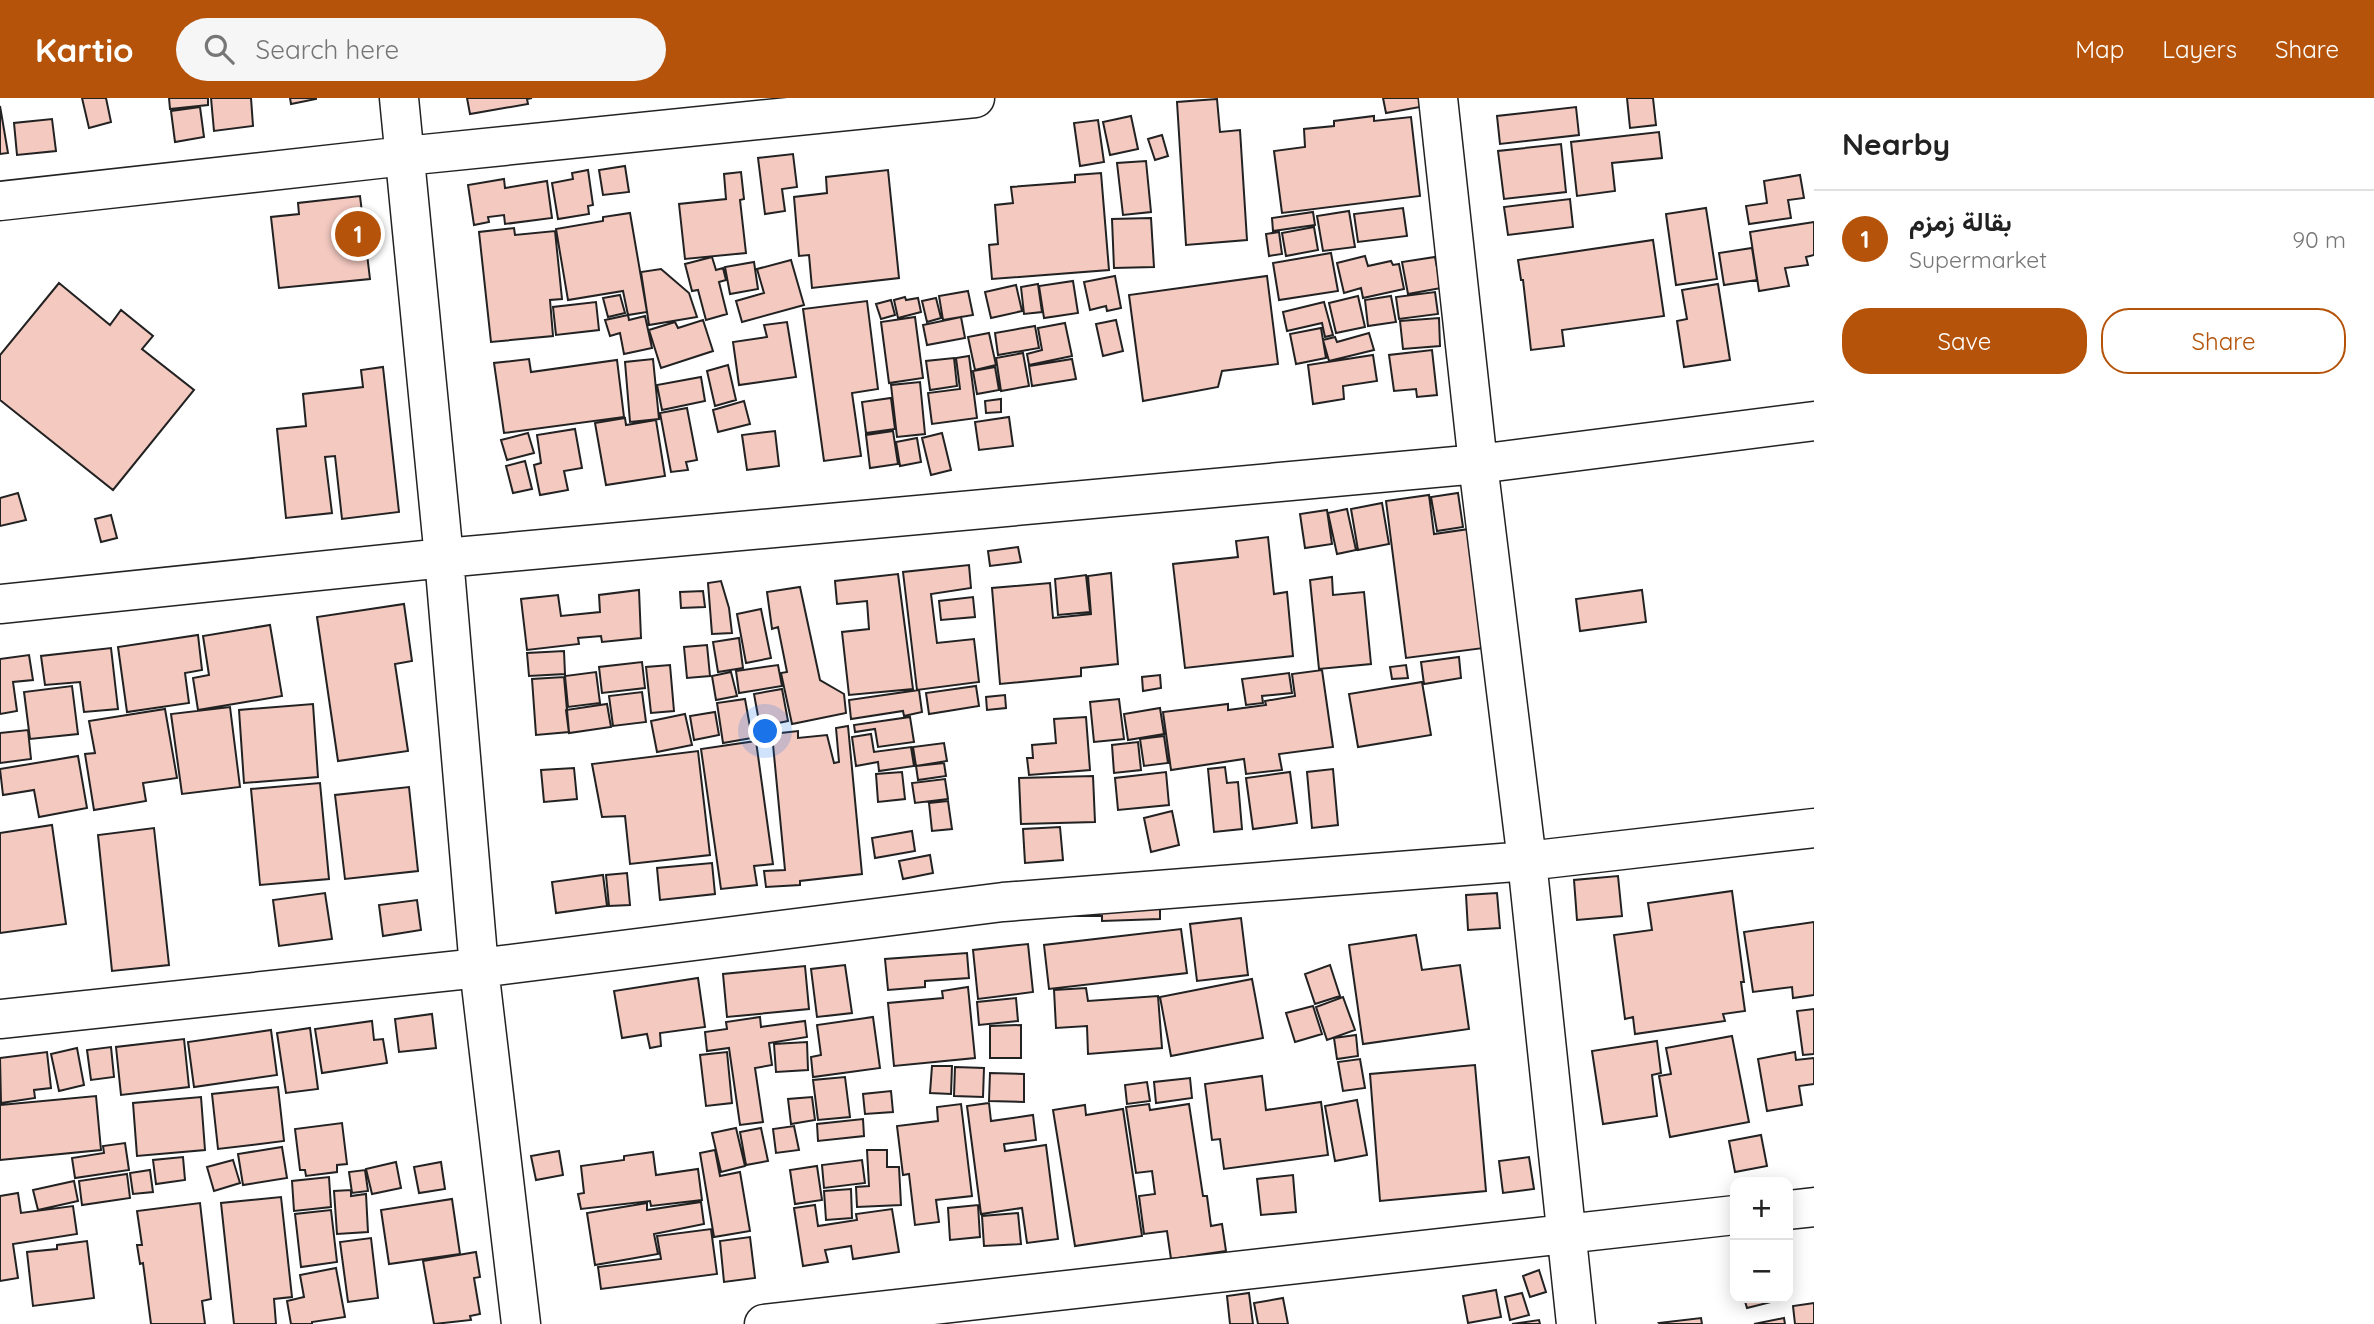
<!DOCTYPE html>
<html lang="en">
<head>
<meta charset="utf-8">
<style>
	:root { --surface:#fff; --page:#f6f6f6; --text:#222; --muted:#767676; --line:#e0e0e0; --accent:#b45309 }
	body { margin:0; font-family:Quicksand,Vazirmatn,sans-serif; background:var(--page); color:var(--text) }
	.controls { position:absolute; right:21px; bottom:21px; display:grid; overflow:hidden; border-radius:14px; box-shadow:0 4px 18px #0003 }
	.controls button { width:63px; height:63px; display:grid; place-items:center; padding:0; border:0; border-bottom:2px solid var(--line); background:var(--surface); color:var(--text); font:35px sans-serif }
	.you { position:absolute; left:766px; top:634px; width:24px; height:24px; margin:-18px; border:5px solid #fff; border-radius:50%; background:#1a73e8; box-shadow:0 0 0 10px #1a73e833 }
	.badge { display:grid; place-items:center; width:46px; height:46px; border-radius:50%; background:var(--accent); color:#fff; font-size:23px; font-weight:700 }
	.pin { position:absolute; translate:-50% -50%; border:4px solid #fff; box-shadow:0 2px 7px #0006 }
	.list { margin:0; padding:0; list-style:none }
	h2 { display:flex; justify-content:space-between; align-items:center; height:91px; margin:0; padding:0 28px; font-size:30px }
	h2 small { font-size:23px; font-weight:400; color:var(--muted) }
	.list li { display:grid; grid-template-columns:46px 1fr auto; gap:21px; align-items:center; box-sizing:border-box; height:98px; padding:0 28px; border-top:2px solid var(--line) }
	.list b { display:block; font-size:26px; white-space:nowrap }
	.list p { margin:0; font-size:23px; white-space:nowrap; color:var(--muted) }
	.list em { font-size:23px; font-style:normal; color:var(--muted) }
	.actions { display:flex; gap:14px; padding:21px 28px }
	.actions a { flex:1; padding:16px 0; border:2px solid var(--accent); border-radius:28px; text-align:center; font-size:24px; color:var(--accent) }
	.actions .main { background:var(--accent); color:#fff }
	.icon { flex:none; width:38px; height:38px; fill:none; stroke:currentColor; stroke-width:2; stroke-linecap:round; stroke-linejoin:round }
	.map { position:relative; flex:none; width:1814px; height:1226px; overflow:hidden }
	header { display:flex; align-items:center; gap:42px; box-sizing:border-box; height:98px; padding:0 35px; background:var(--accent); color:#fff }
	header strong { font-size:33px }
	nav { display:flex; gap:38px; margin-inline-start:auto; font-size:24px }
	.search { width:490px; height:63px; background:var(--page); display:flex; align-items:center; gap:18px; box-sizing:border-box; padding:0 24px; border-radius:38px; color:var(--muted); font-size:26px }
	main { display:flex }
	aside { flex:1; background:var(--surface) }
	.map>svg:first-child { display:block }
	.building { fill:#f3c9c0; stroke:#222; stroke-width:2 }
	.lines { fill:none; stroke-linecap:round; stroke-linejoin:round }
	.minor-casing { stroke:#222; stroke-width:41 }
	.minor { stroke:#fff; stroke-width:38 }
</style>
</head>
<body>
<header>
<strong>Kartio</strong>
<div class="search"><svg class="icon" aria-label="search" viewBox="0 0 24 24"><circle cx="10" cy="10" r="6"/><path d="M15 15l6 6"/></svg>Search here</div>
<nav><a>Map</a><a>Layers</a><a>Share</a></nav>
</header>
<main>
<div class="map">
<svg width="1814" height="1226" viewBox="0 0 1814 1226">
	<rect width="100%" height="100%" fill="#fff"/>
	<path class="building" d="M82,0H106L111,24L89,30Z
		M169,0H208V7L170,11Z
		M211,0H251L253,28L214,33Z
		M290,0H316V1L291,6Z
		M467,0H532L527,1L528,6L470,16Z
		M1383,0H1419L1420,9L1386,15Z
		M1627,0H1653L1656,27L1630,30Z
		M1217,1L1220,34L1240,32L1247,142L1186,147L1177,4Z
		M0,8L8,55L0,56Z
		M200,9L204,39L175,44L171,13Z
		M1576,9L1579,37L1500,46L1497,18Z
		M1131,18L1138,51L1110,57L1103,24Z
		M1374,18V23L1411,19L1420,98L1282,115L1274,53L1305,49L1304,31L1334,28V23Z
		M52,21L56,53L17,57L14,25Z
		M1098,22L1104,64L1080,68L1074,25Z
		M1659,34L1662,60L1612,65L1615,93L1577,98L1571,44Z
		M1162,37L1168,58L1155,62L1148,41Z
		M1561,46L1566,94L1504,101L1498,53Z
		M793,56L797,89L782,91L785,113L765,116L758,60Z
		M1146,63L1151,114L1123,117L1117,65Z
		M625,68L629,94L603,97L599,72Z
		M588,72L593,107L588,108L589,116L558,121L552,85L573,81L572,75Z
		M888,72L899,180L812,190L809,157L799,158L794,99L827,95L826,79Z
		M741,74L744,101L740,102L746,155L685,161L679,106L726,101L724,76Z
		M1101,75L1109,172L992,181L989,147L998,146L995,107L1013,105L1011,89L1075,84V77Z
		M1800,77L1804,100L1788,102L1791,120L1749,126L1746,108L1767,105L1764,83Z
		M504,81L505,90L547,83L552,120L505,126L504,117L488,119L489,124L474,127L468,87Z
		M360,98L370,181L279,190L271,119L299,116L298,105Z
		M1570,101L1573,129L1508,137L1504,109Z
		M1403,110L1407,138L1358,144L1354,116Z
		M1706,110L1717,181L1676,187L1666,116Z
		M1349,113L1355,149L1323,153L1317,118Z
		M1313,114L1315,127L1273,133L1272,120Z
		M630,115L647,214L628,217L623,193L568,202L556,131L603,123V119Z
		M1151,120L1154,169L1114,170L1112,121Z
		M1814,124V157L1806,159L1808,167L1785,170L1789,188L1759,193L1750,134Z
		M1314,129L1318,152L1286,158L1282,135Z
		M514,130L515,137L555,133L562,201L550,202L553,238L491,244L479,134Z
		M1279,134L1282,156L1269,158L1266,136Z
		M1653,142L1664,218L1562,232L1564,248L1531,252L1523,182H1521L1518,162Z
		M1752,150L1757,182L1724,187L1719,155Z
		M1331,155L1338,193L1279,202L1273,165Z
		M1365,158L1368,168L1391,163L1393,167L1399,166L1404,191L1363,200L1361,190L1344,195L1337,165Z
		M712,159L716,172L723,170L726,182L719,184L727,216L706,222L698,192L692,193L685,166Z
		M1435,159L1441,190L1408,196L1402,164Z
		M791,162L804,207L742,224L736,203L764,195L757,171Z
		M754,164L758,191L730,196L725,169Z
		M661,171L689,195L697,219L649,227L641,174Z
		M1115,178L1121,210L1107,213L1106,208L1090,212L1084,184Z
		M1267,178L1278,266L1222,273L1218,289L1143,303L1129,197Z
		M1073,183L1078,215L1044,220L1039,188Z
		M59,185L110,227L121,212L153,238L142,251L194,292L113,392L0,302V257Z
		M1038,186L1042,214L1024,216L1021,189Z
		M1718,186L1730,262L1684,269L1677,223L1687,221L1682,192Z
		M1016,187L1022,213L991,220L985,194Z
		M968,193L973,217L943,222L939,198Z
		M1435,194L1438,216L1399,221L1396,199Z
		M620,197L625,215L608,219L603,200Z
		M1358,198L1365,229L1336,235L1329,205Z
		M1391,198L1396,224L1368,228L1365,202Z
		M905,199L906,202L918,200L921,214L898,220L894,202Z
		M936,200L941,220L927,224L922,203Z
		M891,202L895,217L881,221L876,206Z
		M867,203L878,291L852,295L861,358L824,363L803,211Z
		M596,204L599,232L556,237L553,209Z
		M1324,204L1333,237L1325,239L1322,225L1287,233L1283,214Z
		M628,217L629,222L645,218L652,250L624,256L620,235L610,238L605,222Z
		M915,219L923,280L889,285L881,224Z
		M961,219L965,240L927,247L923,227Z
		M1439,220L1440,248L1403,251L1400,223Z
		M703,222L713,253L661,270L649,232L675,224L678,230Z
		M1116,222L1123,253L1103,258L1096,226Z
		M787,224L796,279L739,287L733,244L767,239L764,227Z
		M1065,225L1072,258L1029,267L1027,256L1042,252L1038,230Z
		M1035,228L1039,250L998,257L995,235Z
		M1321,230L1326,260L1296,266L1290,236Z
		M989,235L996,267L975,272L968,239Z
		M1369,235L1374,252L1329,263L1323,242L1335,239L1337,244Z
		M1432,252L1437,297L1417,299L1416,291L1394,293L1389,257Z
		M1023,255L1029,288L1001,293L996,260Z
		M1373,257L1377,283L1343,288L1344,301L1313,306L1308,267Z
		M969,258L977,320L932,326L928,295L960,291L956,260Z
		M954,260L957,288L930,292L926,263Z
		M529,261L531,274L617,262L624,319L504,335L494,265Z
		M653,261L659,321L630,324L625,264Z
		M1072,261L1076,281L1032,288L1029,268Z
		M728,267L736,302L715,308L707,273Z
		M383,269L399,414L342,421L335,358L325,359L332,415L286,420L277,331L306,328L303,296L363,289L361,272Z
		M995,269L999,292L977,296L973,273Z
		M701,279L705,303L662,312L657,287Z
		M920,284L925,336L897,339L891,287Z
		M891,300L895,331L866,335L862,304Z
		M1001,301V314L986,315L985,303Z
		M744,303L750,326L718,334L713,312Z
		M687,310L697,362L686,364L688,372L671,374L660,315Z
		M1009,319L1013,348L979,352L975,324Z
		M625,320L626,327L656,322L665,378L606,387L595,325Z
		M575,331L582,370L564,373L568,392L540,397L534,367L541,365L537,337Z
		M775,333L779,368L747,372L742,337Z
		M893,333L898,366L870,370L866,337Z
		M528,335L534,355L507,362L501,342Z
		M942,335L951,372L931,377L922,340Z
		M917,340L921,364L900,368L896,344Z
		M525,363L532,391L513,395L506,368Z
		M18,395L26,422L0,428V400Z
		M1458,395L1463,429L1437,433L1431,399Z
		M1429,397L1434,436L1469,431L1484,550L1406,560L1386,403Z
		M1382,405L1389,446L1358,452L1351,411Z
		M1347,411L1356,452L1337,456L1328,415Z
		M1327,412L1332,446L1305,450L1300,416Z
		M111,417L117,440L101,444L95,421Z
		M1268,439L1274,496L1287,494L1293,558L1185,570L1173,466L1238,459L1236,443Z
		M1018,449L1021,464L990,468L988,453Z
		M969,467L971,490L931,496L937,545L974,541L979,584L917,592L903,474Z
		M1111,475L1118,566L1081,570V578L1000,586L992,490L1050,485L1053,520L1091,516L1088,478Z
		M898,476L913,591L849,597L842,534L869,531L867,503L837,506L835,483Z
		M1086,477L1090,514L1058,517L1055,481Z
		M1332,479L1333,497L1364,494L1371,566L1319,571L1310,482Z
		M721,483L729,510L732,535L712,536L708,485Z
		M800,489L820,582L844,596L846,615L792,626L781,575L787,574L778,529L772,531L767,494Z
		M639,492L641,540L602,544L601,538L578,540L579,546L527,552L521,501L558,497L561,518L600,514L599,497Z
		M1642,492L1646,524L1580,533L1576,501Z
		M703,493L705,509L681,510L680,494Z
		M973,499L975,519L941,522L939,503Z
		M404,506L412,563L395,566L408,653L338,663L317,519Z
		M761,511L771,560L746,565L737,516Z
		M270,527L282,598L198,612L193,580L209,577L203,538Z
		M198,537L202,572L185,575L189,605L127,614L118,549Z
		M739,540L743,570L718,574L713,544Z
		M707,547L710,578L687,580L684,549Z
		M111,550L118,611L84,614L80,584L45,587L41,558Z
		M564,553L565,576L529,578L527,555Z
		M29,557L33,582L13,584L17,613L0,616V561Z
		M1459,559L1461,580L1424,586L1421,564Z
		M642,564L645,590L602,595L599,569Z
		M670,567L674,613L651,615L646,569Z
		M778,567L782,588L739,595L736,573Z
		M1406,567L1408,580L1392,581L1390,569Z
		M1322,572L1333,649L1279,656L1282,672L1246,676L1244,661L1171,672L1163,614L1228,606V612L1266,607L1265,603L1295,598L1292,576Z
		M596,574L600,605L568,609L565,578Z
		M731,574L737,598L716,602L712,578Z
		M1289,575L1292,595L1262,598L1263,605L1246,607L1242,581Z
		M1160,577L1161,590L1143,593L1142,579Z
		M564,579L569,634L536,637L532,581Z
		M1422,584L1431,637L1358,649L1349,596Z
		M72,588L78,636L30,641L24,594Z
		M976,588L979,608L929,616L926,595Z
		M782,591L788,623L760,629L754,596Z
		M919,592L922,614L904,618L903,613L851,621L849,602Z
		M642,594L646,624L613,628L609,598Z
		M1005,597L1006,610L987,612L986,599Z
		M745,601L752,640L723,645L717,605Z
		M1119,601L1124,641L1094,644L1090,604Z
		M313,606L318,679L244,685L239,612Z
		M607,606L611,629L569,635L566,612Z
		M230,609L240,689L182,696L171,616Z
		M1160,610L1164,636L1128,642L1124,616Z
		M165,611L177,680L143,685L146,703L94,712L85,656L95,655L89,623Z
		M715,614L719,637L694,642L690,618Z
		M685,616L692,647L657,654L651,623Z
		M910,619L914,644L878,649L875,631L855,634L854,627Z
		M1086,619L1090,672L1029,677L1027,660H1033L1032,647L1056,645L1054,621Z
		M848,628L862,776L800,783V787L766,789L764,773L785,772L772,636L798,633V640L827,637L834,665L839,664L836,630Z
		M28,632L31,661L0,665V635Z
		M871,636L874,654L911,649L914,668L879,673L878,664L856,668L852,639Z
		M1164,638L1168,665L1144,668L1140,641Z
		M756,643L773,766L754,768L757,787L721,791L701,651Z
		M1138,644L1141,672L1114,675L1112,647Z
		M944,645L947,663L916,668L913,649Z
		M698,653L710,757L630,766L625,718L602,719L592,666Z
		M78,658L87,710L39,719L34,692L3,697L0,671Z
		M944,665L946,678L918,682L916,668Z
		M1225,669L1227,685L1238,684L1242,731L1214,734L1208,671Z
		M574,670L577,701L544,704L541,672Z
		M1333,671L1338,727L1312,730L1307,674Z
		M902,674L905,701L878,704L876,676Z
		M1166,674L1169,707L1118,712L1115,680Z
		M1290,674L1297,725L1253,731L1246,680Z
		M1093,678L1095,724L1021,726L1019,680Z
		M945,681L948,701L915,705L912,685Z
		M320,685L329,781L260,787L251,691Z
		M409,689L418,773L345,781L335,697Z
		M948,703L952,731L932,733L929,705Z
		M1172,713L1179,747L1151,754L1144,720Z
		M52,727L66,826L0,835V735Z
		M1060,729L1063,762L1025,765L1023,731Z
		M154,730L169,867L112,873L98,737Z
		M912,733L915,753L875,760L872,740Z
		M930,757L933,775L903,781L899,763Z
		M712,765L715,796L660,802L657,770Z
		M627,775L630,807L609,808L606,777Z
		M603,777L607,808L556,815L552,784Z
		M1618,778L1622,818L1577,822L1574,782Z
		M1732,793L1744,884H1741L1745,913L1723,916L1725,923L1635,936L1633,919L1625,921L1614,837L1652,832L1648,805Z
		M325,795L332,841L279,848L273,802Z
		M1497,795L1500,830L1468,832L1466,797Z
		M417,802L421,832L383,838L379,807Z
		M1160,802V821L1102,823V818H1072V804Z
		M1241,820L1248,877L1197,883L1190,826Z
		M1814,824V897L1793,900L1792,889L1753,894L1744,834Z
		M1181,831L1187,875L1049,891L1044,847Z
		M1416,837L1422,872L1460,867L1469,931L1363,946L1349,847Z
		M1028,846L1033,894L978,901L973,852Z
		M967,855L969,880L925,883V889L888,892L885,861Z
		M845,867L852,915L817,919L811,871Z
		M1330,867L1340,898L1315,906L1305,876Z
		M805,868L809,911L727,919L723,876Z
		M698,880L705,929L660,935L661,948L650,950L647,936L622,940L614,893Z
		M1252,881L1263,940L1171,958L1160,899Z
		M968,889L975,960L894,968L888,905L943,900L942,893Z
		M1086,890L1088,903L1158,898L1162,950L1088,956L1087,928L1056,930L1054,892Z
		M1343,899L1355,932L1327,942L1316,909Z
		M1016,900L1018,923L979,927L977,904Z
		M1313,908L1322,936L1295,944L1286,915Z
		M1814,911V956L1803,957L1797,913Z
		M432,916L436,950L399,954L395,921Z
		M760,919L761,929L805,923L807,939L769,945L772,967L755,970L763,1024L740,1027L729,950L707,953L705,934L727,931L726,924Z
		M873,919L880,970L813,979L811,959L821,957L817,927Z
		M372,923L374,942L383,941L387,965L322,975L315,931Z
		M1021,927V960H990V928Z
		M310,930L318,991L286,995L277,935Z
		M271,932L277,977L194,989L188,944Z
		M1356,937L1358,958L1337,961L1334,940Z
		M1732,938L1749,1024L1670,1039L1659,978L1671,976L1666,950Z
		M184,941L189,989L121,997L116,949Z
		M1657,943L1661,975L1652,977L1657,1018L1603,1026L1592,953Z
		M807,944L808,972L776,974L774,946Z
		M111,949L114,979L91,982L87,952Z
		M77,950L84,987L59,993L51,956Z
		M47,954L51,990L34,992L35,1000L1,1005L0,960Z
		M727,954L732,1005L706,1008L700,957Z
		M1795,954L1796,962L1814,960V986L1799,988L1802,1007L1767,1013L1758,961Z
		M1360,961L1365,990L1343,993L1338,964Z
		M1475,967L1486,1093L1380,1103L1370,976Z
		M932,968H952L951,996L930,995Z
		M955,969L984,970L983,999L954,998Z
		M990,975L1024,976V1004L989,1003Z
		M1262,978L1266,1012L1321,1004L1328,1057L1224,1071L1220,1041L1212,1042L1205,986Z
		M845,979L850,1019L818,1022L813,982Z
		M1190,980L1192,1000L1156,1005L1154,984Z
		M1147,984L1150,1003L1127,1006L1125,987Z
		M278,989L284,1043L218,1051L212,996Z
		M891,993L893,1014L865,1016L863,996Z
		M96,998L101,1052L0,1062V1007Z
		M201,999L205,1052L137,1058L133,1005Z
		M812,999L815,1022L791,1026L788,1001Z
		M1357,1002L1367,1057L1335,1063L1325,1008Z
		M989,1005L991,1023L1033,1017L1036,1042L1004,1046L1005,1053L1046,1047L1058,1141L1027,1145L1022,1110L981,1116L967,1008Z
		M961,1006L972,1098L936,1102L939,1124L915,1127L909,1076L903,1077L897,1028L938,1023L937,1009Z
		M1149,1006L1150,1012L1189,1006L1203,1098H1207L1211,1128L1222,1126L1226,1153L1171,1161L1167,1133L1144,1136L1139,1098L1155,1096L1152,1073L1136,1075L1126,1009Z
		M1085,1007L1086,1017L1123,1011L1142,1138L1075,1148L1053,1012Z
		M863,1021L864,1038L818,1043L817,1026Z
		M342,1025L347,1066L337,1067V1074L306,1078L305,1072H300L295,1031Z
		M794,1028L799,1052L776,1055L773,1031Z
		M736,1030L745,1068L721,1074L712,1035Z
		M761,1030L768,1063L746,1067L740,1034Z
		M1761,1037L1767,1068L1735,1074L1729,1043Z
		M125,1045L129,1072L75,1080L72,1060L104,1055L103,1048Z
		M282,1049L287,1080L243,1087L238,1056Z
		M715,1052L720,1078L740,1074L750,1133L714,1139L700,1055Z
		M867,1052H887V1069H899L901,1107L857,1109L856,1089L869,1088Z
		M559,1053L563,1077L536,1082L531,1058Z
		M653,1054L656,1077L698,1071L702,1102L651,1108L650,1103L581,1111L578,1096L584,1095L581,1068L624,1062V1058Z
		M183,1059L185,1082L156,1086L153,1062Z
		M1529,1059L1534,1091L1503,1095L1499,1063Z
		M233,1062L240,1085L214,1093L207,1069Z
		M862,1062L865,1085L824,1090L822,1067Z
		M396,1064L401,1090L372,1096L366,1071Z
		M441,1064L445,1091L419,1095L414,1069Z
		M817,1068L822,1102L795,1106L790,1072Z
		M150,1072L153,1094L133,1096L130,1075Z
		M365,1072L368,1093L352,1095L349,1074Z
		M127,1076L130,1100L82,1107L79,1083Z
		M1293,1077L1296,1114L1261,1117L1257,1081Z
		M329,1079L331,1109L294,1113L292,1083Z
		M74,1083L78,1103L38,1112L33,1092Z
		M851,1091L852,1120L826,1122L824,1093Z
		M351,1092V1098L366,1096L368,1134L337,1136L334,1093Z
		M18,1095L21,1115L73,1108L77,1136L13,1146L18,1180L0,1183V1098Z
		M281,1099L292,1199L274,1201L276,1226H234L221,1105Z
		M452,1101L460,1156L389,1166L381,1112Z
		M701,1104L704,1126L654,1136L658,1156L595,1167L587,1115L647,1105V1112Z
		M200,1105L211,1201L202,1203L205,1226H151L143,1165L140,1166L137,1147H142L137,1113Z
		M815,1107L818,1128L857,1122L856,1116L892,1111L899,1154L853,1161L851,1148L825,1152L828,1164L803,1168L794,1110Z
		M978,1107L980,1139L950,1142L948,1110Z
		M331,1112L337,1164L301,1169L295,1116Z
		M1018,1115L1021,1146L984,1148L982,1118Z
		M711,1131L717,1176L601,1191L598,1169L661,1161L657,1138Z
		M750,1139L755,1180L724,1184L720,1143Z
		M371,1140L378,1200L348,1204L340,1144Z
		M87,1143L94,1200L33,1208L27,1154L57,1151V1147Z
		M476,1154L480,1179L474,1180L480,1216L470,1218L471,1222L434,1226L423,1163Z
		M336,1170L345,1219L312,1224V1226H291L287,1203L304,1199L300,1177Z
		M1539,1172L1546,1194L1530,1199L1523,1178Z
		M1496,1192L1501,1219L1468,1225L1463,1198Z
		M1249,1195L1253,1226H1230L1227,1198Z
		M1522,1195L1529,1217L1510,1222L1505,1199Z
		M1283,1200L1288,1226H1258L1254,1205Z
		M1744,1200H1787L1747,1210Z
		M1814,1205V1226H1795L1793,1208Z
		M1701,1220L1702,1226H1660L1659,1225Z
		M1784,1220L1785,1226H1754Z
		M1539,1222L1540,1226H1512Z"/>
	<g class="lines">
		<defs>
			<path id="minor" d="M399,0L444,460L479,870L521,1226
				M1438,0L1478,366L1527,763L1576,1226
				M0,103L405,58L975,0
				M0,506L444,460L1478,366L1814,323
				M0,921L479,870L1003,804L1527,763L1814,730
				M1788,1112L1814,1109
				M764,1226L1735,1117"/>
		</defs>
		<use href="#minor" class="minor-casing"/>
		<use href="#minor" class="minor"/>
	</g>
</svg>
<div class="controls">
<button>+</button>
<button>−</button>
</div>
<div class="you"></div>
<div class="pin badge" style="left:358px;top:136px">1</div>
</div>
<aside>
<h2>Nearby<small></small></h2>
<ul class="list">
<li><span class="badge">1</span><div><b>بقالة زمزم</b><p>Supermarket</p></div><em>90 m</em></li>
</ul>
<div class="actions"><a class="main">Save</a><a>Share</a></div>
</aside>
</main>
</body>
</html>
